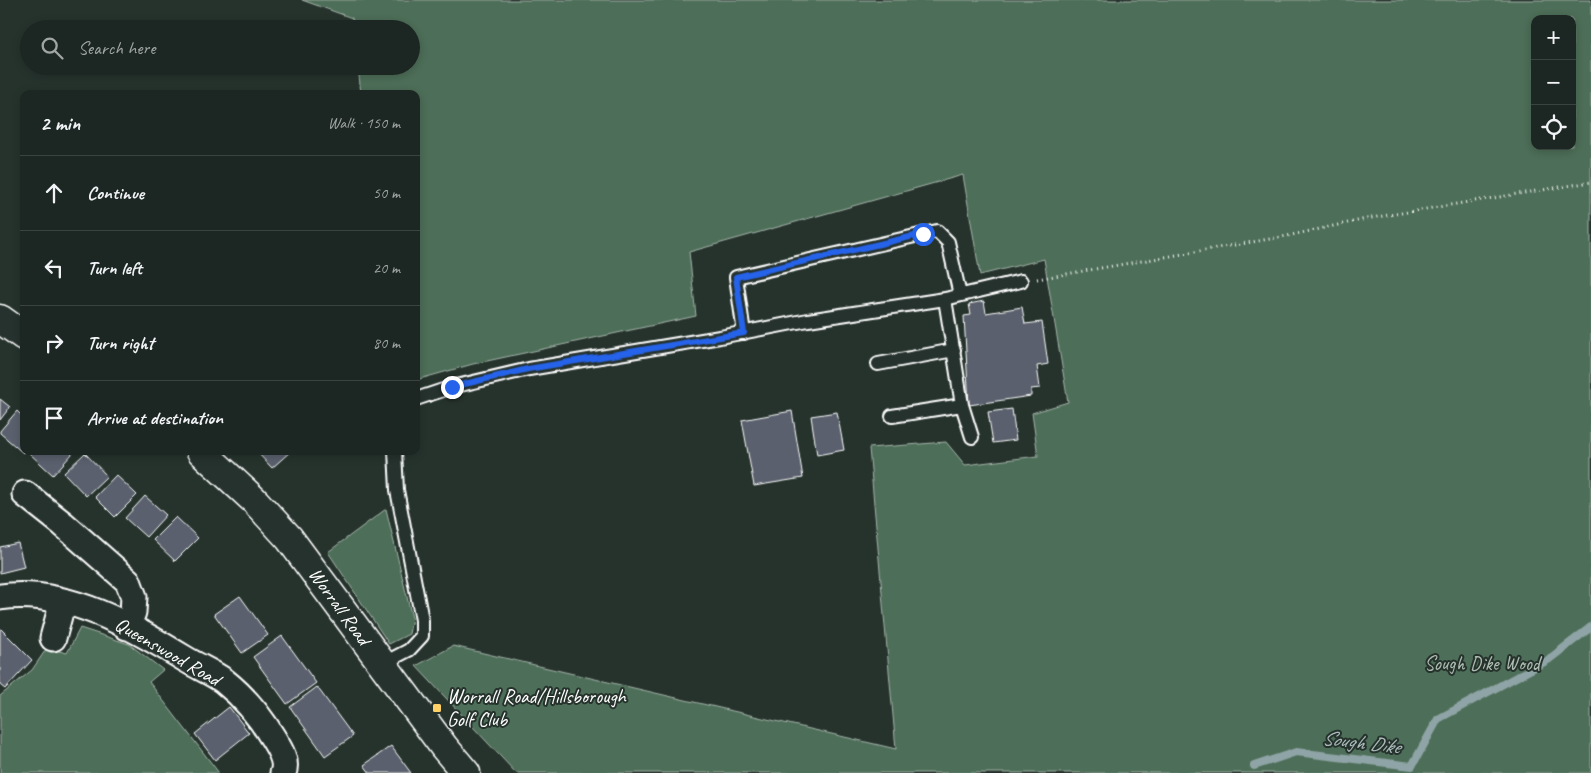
<!DOCTYPE html>
<html lang="en">
<head>
<meta charset="utf-8">
<style>
	:root { --surface:#1c2622; --page:#252e2a; --text:#f1f3f6; --muted:#a0a5a5; --line:#3a4340 }
	body { margin:0; font-family:Caveat,sans-serif; background:var(--page); color:var(--text) }
	.controls { position:absolute; right:15px; top:15px; display:grid; overflow:hidden; border-radius:10px; box-shadow:0 2px 8px #0003 }
	.controls button { width:45px; height:45px; display:grid; place-items:center; padding:0; border:0; border-bottom:1px solid var(--line); background:var(--surface); color:var(--text); font:25px sans-serif }
	.stop { position:absolute; width:15px; height:15px; margin:-11px; border:4px solid #2563eb; border-radius:50%; background:#fff }
	.stop.end { background:#2563eb; border-color:#fff; box-shadow:0 1px 5px #0008 }
	.list { margin:0; padding:0; list-style:none }
	h2 { display:flex; justify-content:space-between; align-items:center; height:65px; margin:0; padding:0 20px; font-size:21px }
	h2 small { font-size:16px; font-weight:400; color:var(--muted) }
	.list li { display:grid; grid-template-columns:32px 1fr auto; gap:15px; align-items:center; box-sizing:border-box; height:75px; padding:0 20px; border-top:1px solid var(--line) }
	.list b { display:block; font-size:19px; white-space:nowrap }
	.list em { font-size:16px; font-style:normal; color:var(--muted) }
	.icon { flex:none; width:28px; height:28px; fill:none; stroke:currentColor; stroke-width:2; stroke-linecap:round; stroke-linejoin:round }
	.map { position:relative; flex:none; width:1591px; height:773px; overflow:hidden }
	.search { position:absolute; background:var(--surface); box-shadow:0 2px 8px #0003; left:20px; top:20px; width:400px; height:55px; display:flex; align-items:center; gap:12px; box-sizing:border-box; padding:0 18px; border-radius:28px; color:var(--muted); font-size:19px }
	.panel { position:absolute; background:var(--surface); box-shadow:0 2px 8px #0003; left:20px; top:90px; width:400px; height:365px; border-radius:10px }
	.map>svg:first-child { display:block }
	.green { fill:#4e6e59; stroke:#a6b6ac; fill-rule:evenodd }
	.lines { fill:none; stroke-linecap:round; stroke-linejoin:round }
	.stream { stroke:#8fa4a6; stroke-width:8 }
	.building { fill:#5a606d; stroke:#fff }
	.lane-casing { stroke:#fff; stroke-width:16 }
	.street-casing { stroke:#fff; stroke-width:29 }
	.secondary-casing { stroke:#fff; stroke-width:31 }
	.path { stroke:#fff; stroke-width:3; stroke-dasharray:1 4; stroke-linecap:butt }
	.lane { stroke:#26332d; stroke-width:12 }
	.street { stroke:#26332d; stroke-width:25 }
	.secondary { stroke:#26332d; stroke-width:28 }
	.route { stroke:#2563eb; stroke-width:6 }
	.poi-dot { fill:#ffd166; stroke:#26332d; stroke-width:2 }
	.labels { text-anchor:middle; stroke-width:4; stroke-linejoin:round; paint-order:stroke }
	.street-label { font-size:20px; fill:#fff; stroke:#26332d }
	.park-label { font-size:20px; fill:#afbeb4; stroke:#26332d }
	.poi-label { font-size:20px; fill:#fff; stroke:#26332d; text-anchor:start }
	.water-label { font-size:21px; font-style:italic; fill:#abbbbc; stroke:#26332d }
</style>
</head>
<body>
<div class="map">
<svg width="1591" height="773" viewBox="0 0 1591 773">
	<rect width="100%" height="100%" fill="#26332d"/>
	<filter id="ink" filterUnits="userSpaceOnUse"><feTurbulence type="fractalNoise" baseFrequency=".02" numOctaves="2"/><feDisplacementMap in="SourceGraphic" scale="10" xChannelSelector="R" yChannelSelector="G"/><feConvolveMatrix kernelMatrix="1 2 1 2 8 2 1 2 1" color-interpolation-filters="sRGB"/></filter>
	<g filter="url(#ink)">
		<path class="green" d="M302,0H1591V773H516L416,666L453,646L896,749L869,448L946,442L965,465L1038,456L1032,413L1068,402L1044,259L980,275L963,175L689,252L696,316L473,364L416,380V94H361L358,66H411V29H354L352,18ZM1535,19H1572V146H1535Z
			M386,509L412,618L409,634L389,644L328,552Z
			M80,628L129,644L163,670L149,682L219,773H0V696L32,670L47,648L67,653Z"/>
		<g class="lines">
			<path class="stream" d="M1254,766L1296,752L1412,766L1438,719L1548,660L1591,627"/>
		</g>
		<path class="building" d="M984,301L986,313L1022,307L1025,324L1042,322L1048,364L1037,366L1040,388L1031,389V396L969,405L964,316L971,315L969,304Z
			M0,399L10,407L0,420Z
			M1012,409L1016,440L993,443L988,412Z
			M17,411L24,418L25,451L23,453L0,433V431Z
			M792,411L803,478L754,486L742,420Z
			M837,412L844,450L817,455L811,416Z
			M31,451H70L73,453L53,475L29,453Z
			M256,451H291L272,468Z
			M85,453L107,476L86,496L64,473Z
			M116,475L137,495L115,517L95,497Z
			M145,496L166,515L146,537L125,518Z
			M176,517L198,538L175,561L153,540Z
			M18,543L24,567L0,573V547Z
			M240,596L268,635L242,653L214,614Z
			M0,628L32,660L5,689L0,685Z
			M282,636L316,683L287,704L253,657Z
			M317,687L353,736L325,756L290,707Z
			M229,707L249,733L215,760L195,734Z
			M391,746L411,773H370L364,765Z"/>
		<g class="lines">
			<defs>
				<path id="lane" d="M945,299L962,405L972,437
					M744,333L736,277L937,231L948,242L960,295
					M878,364L954,350
					M416,399L452,387L529,369L720,337L808,320L945,299L1021,281
					M892,416L962,405
					M382,664L409,650L422,636V620L397,490L395,451"/>
				<path id="street" d="M25,494L63,524L128,581L134,597L133,612L127,627
					M0,597C66,587 133,627 187,660C199,667 213,673 224,681C243,696 261,718 273,738C279,748 288,761 283,773
					M53,638L63,601"/>
				<path id="secondary" d="M0,319L24,336
					M201,451L254,500L289,538L444,747L466,773"/>
			</defs>
			<use href="#lane" class="lane-casing"/>
			<use href="#street" class="street-casing"/>
			<use href="#secondary" class="secondary-casing"/>
			<path class="path" d="M1037,279L1287,236L1371,218L1591,182"/>
			<use href="#lane" class="lane"/>
			<use href="#street" class="street"/>
			<use href="#secondary" class="secondary"/>
		</g>
	</g>
	<g class="lines" filter="url(#ink)">
		<path class="route" d="M452,387L528,369L744,333L736,277L923,234"/>
	</g>
	<rect class="poi-dot" x="432" y="703" width="10" height="10" rx="2.5"/>
	<g class="labels">
		<g class="street-label">
			<text transform="translate(340 606) rotate(54)" y="7">Worrall Road</text>
			<text transform="translate(168 651) rotate(30)" y="7">Queenswood Road</text>
		</g>
		<g class="park-label">
			<text x="1482" y="670">Sough Dike Wood</text>
		</g>
		<g class="poi-label">
			<text x="447" y="703">Worrall Road/Hillsborough<tspan x="447" dy="23">Golf Club</tspan></text>
		</g>
		<g class="water-label">
			<text transform="translate(1361 742) rotate(7)" y="7">Sough Dike</text>
		</g>
	</g>
</svg>
<div class="controls">
<button>+</button>
<button>−</button>
<button><svg class="icon" aria-label="locate" viewBox="0 0 24 24"><circle cx="12" cy="12" r="6"/><path d="M12 2v4M12 18v4M2 12h4M18 12h4"/></svg></button>
</div>
<div class="stop" style="left:923px;top:234px"></div>
<div class="stop end" style="left:452px;top:387px"></div>
<div class="search"><svg class="icon" aria-label="search" viewBox="0 0 24 24"><circle cx="10" cy="10" r="6"/><path d="M15 15l6 6"/></svg>Search here</div>
<section class="panel">
<h2>2 min<small>Walk · 150 m</small></h2>
<ul class="list">
<li><svg class="icon" aria-label="ahead" viewBox="0 0 24 24"><path d="M12 20V5M6 11l6-6 6 6"/></svg><div><b>Continue</b></div><em>50 m</em></li>
<li><svg class="icon" aria-label="left" viewBox="0 0 24 24"><path d="M17 20v-9H6M10 6l-5 5 5 5"/></svg><div><b>Turn left</b></div><em>20 m</em></li>
<li><svg class="icon" aria-label="right" viewBox="0 0 24 24"><path d="M7 20v-9h11M14 6l5 5-5 5"/></svg><div><b>Turn right</b></div><em>80 m</em></li>
<li><svg class="icon" aria-label="arrive" viewBox="0 0 24 24"><path d="M6 21V4h12l-3 4 3 4H6"/></svg><div><b>Arrive at destination</b></div></li>
</ul>
</section>
</div>
</body>
</html>
